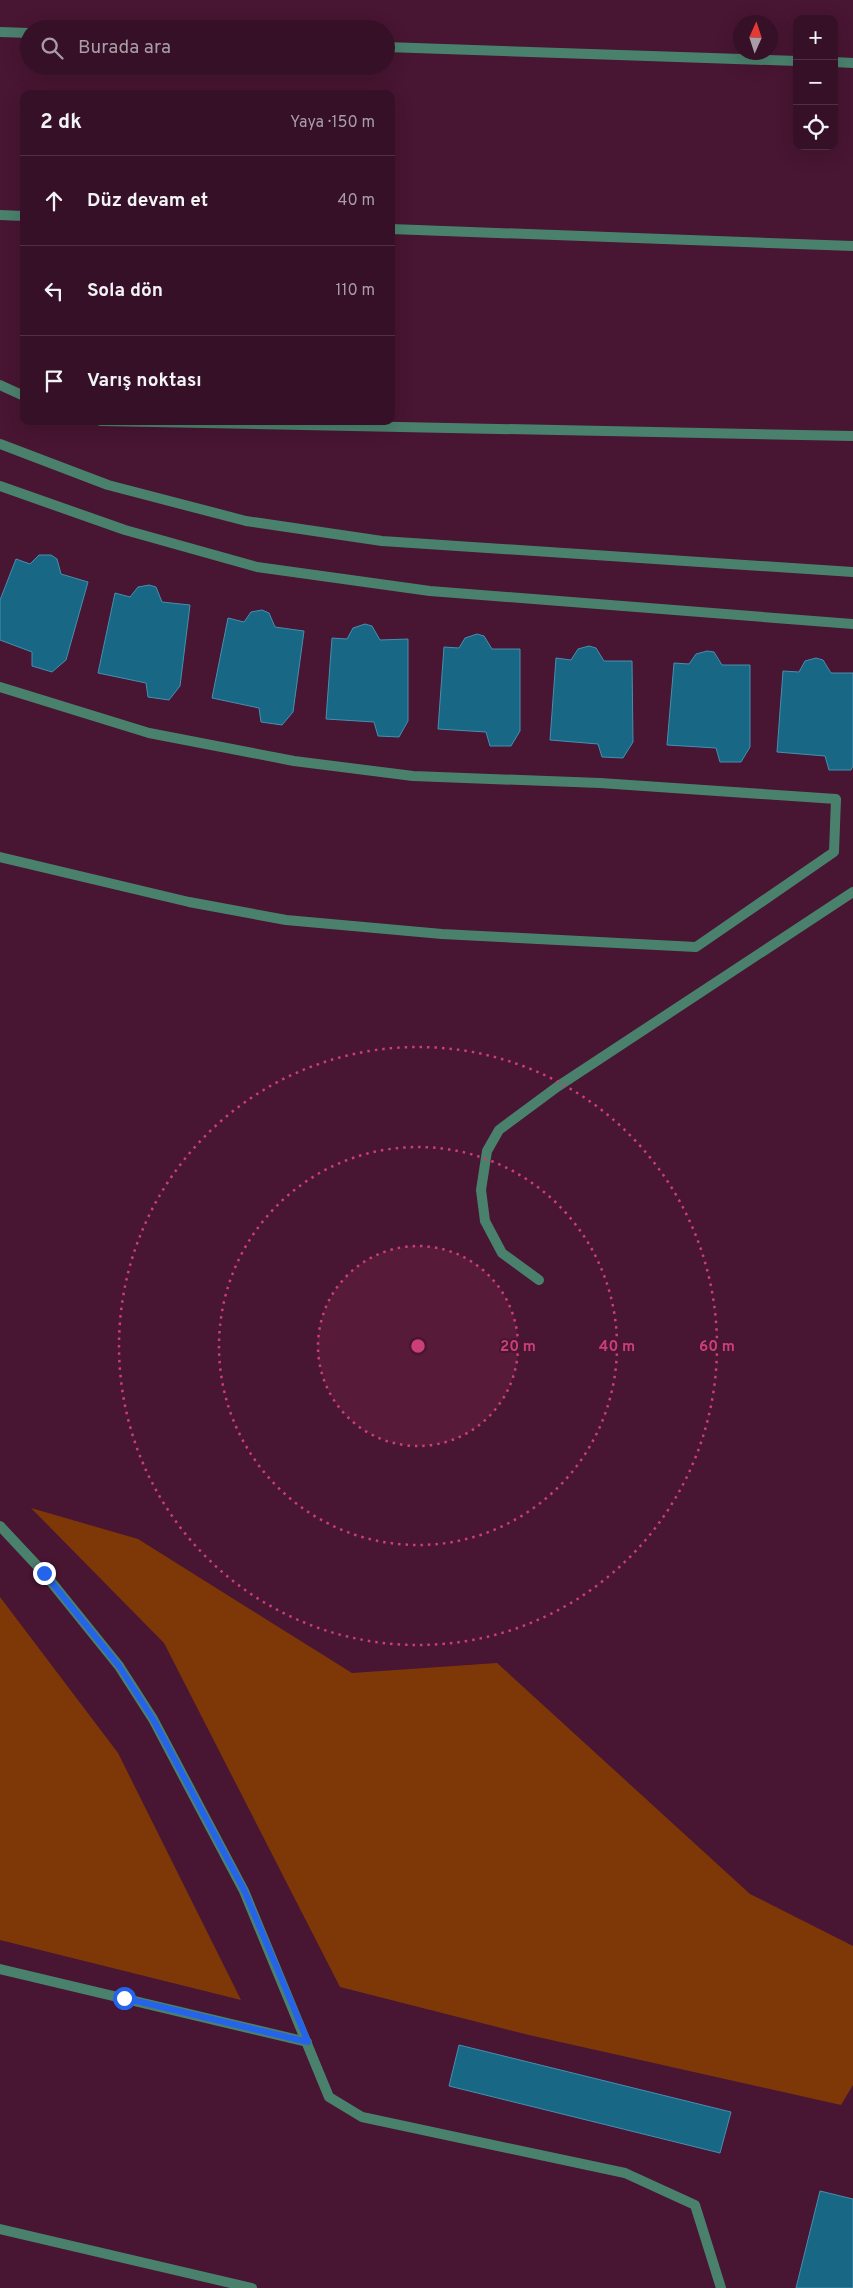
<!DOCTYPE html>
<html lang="tr">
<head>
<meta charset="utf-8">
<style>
	:root { --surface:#361026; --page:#3d192e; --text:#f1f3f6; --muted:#aa9da7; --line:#503043 }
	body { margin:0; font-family:Overpass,sans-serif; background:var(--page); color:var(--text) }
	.controls { position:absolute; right:15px; top:15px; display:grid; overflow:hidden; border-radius:10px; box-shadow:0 5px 20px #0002 }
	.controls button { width:45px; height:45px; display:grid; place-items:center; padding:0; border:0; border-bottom:1px solid var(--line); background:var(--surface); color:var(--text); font:25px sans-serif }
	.compass { position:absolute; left:733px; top:15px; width:45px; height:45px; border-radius:50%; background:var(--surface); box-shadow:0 5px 20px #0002; rotate:3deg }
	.stop { position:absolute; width:15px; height:15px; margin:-11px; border:4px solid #2563eb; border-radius:50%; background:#fff }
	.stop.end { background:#2563eb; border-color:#fff; box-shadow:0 1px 5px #0008 }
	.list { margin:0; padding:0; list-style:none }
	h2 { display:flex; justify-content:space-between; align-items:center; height:65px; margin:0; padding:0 20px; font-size:21px }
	h2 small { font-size:16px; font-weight:400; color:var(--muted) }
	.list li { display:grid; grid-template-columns:32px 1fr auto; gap:15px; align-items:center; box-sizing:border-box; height:90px; padding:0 20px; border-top:1px solid var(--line) }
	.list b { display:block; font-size:19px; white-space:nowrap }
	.list em { font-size:16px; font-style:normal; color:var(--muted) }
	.icon { flex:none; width:28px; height:28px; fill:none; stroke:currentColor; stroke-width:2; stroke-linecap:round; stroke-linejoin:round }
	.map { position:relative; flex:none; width:853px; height:2288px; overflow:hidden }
	.search { position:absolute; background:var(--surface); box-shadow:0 5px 20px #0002; left:20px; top:20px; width:375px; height:55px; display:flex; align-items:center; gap:12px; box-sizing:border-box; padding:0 18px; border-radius:28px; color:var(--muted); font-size:19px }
	.panel { position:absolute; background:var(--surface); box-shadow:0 5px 20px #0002; left:20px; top:90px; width:375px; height:335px; border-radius:10px }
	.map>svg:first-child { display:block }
	.green { fill:#7e3808 }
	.building { fill:#186785; stroke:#478fae }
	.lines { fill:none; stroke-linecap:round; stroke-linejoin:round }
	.service { stroke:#4a816d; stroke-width:10 }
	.minor { stroke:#4a816d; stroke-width:10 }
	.route { stroke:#2563eb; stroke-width:6 }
	.ring { fill:none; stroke:#cc3e76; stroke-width:2.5; stroke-dasharray:2.5 5 }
	.centre { fill:#cc3e76; stroke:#481532; stroke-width:2.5 }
	.ring-label { font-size:15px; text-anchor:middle; font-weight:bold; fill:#cc3e76; stroke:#481532; stroke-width:4; stroke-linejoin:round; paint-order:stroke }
</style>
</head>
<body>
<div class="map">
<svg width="853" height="2288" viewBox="0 0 853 2288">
	<rect width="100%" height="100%" fill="#481532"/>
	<path class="green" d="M31,1508L138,1539L352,1673L497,1663L750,1894L853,1946V2085L841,2105L529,2035L340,1987L164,1643Z
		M0,1597L118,1753L241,2000L0,1940Z"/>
	<path class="building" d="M39,555H51L57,559L61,574L88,582L66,660L52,672L32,666V652L0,640V600L16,559L30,564Z
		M149,585L156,587L162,602L190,605L180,686L169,700L148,697L146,683L98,673L115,593L130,597L138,587Z
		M262,610L269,613L275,627L304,631L293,712L282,725L261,722L259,708L212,698L228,618L244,622L251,612Z
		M365,624L372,626L380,640L408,639V721L399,737L378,736L374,722L326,719L332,638L347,639L353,628Z
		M477,634L484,636L492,649H520V731L511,746H490L486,732L438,729L444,647L459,648L465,638Z
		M589,646L596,648L604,661H632L633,742L623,758L602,757L598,744L550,740L556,658L571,660L578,649Z
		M707,651L714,652L722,665H750V747L741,762H720L716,748L667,745L674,663L689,664L696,654Z
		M816,658L823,660L831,673H853V766L851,770H829L825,756L777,752L783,671L799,672L805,661Z
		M459,2045L731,2112L720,2153L449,2086Z
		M820,2191L853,2199V2288H796Z"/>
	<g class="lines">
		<path class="service" d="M0,1526L44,1573L119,1666L153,1719L244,1891L329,2097L362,2117L625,2173L695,2205L721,2288
			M0,1969L307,2042
			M0,2229L252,2288"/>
		<path class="minor" d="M0,32L29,33
			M386,47L797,61
			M834,62L853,63
			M0,215L24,216
			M391,229L853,246
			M0,385L24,396
			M101,421L853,436
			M0,444L108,485L246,521L382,541L853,572
			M0,486L125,530L257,567L430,591L853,624
			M0,687L149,733L294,761L413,776L600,783L836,799L834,852L696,947L442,934L286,920L189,902L0,857
			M539,1280L502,1253L485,1221L481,1190L487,1151L499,1130L557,1087L853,892"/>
	</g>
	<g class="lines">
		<path class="route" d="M44,1573L119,1666L153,1719L244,1890L308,2042L124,1998"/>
	</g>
	<circle cx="418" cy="1346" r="100" fill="#cc3e76" fill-opacity=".12"/>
	<g class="ring">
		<circle cx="418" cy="1346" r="100"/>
		<circle cx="418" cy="1346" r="199"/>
		<circle cx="418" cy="1346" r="299"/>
	</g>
	<circle cx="418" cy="1346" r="8" class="centre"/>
	<g class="ring-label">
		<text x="518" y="1351">20 m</text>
		<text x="617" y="1351">40 m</text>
		<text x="717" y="1351">60 m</text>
	</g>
</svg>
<div class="controls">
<button>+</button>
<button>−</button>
<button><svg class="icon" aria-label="locate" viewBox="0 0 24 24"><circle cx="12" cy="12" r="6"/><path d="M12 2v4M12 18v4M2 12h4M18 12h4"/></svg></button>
</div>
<svg class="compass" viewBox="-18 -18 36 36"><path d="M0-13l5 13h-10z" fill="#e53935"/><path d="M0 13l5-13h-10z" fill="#aa9da7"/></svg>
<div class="stop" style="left:124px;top:1998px"></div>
<div class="stop end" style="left:44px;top:1573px"></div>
<div class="search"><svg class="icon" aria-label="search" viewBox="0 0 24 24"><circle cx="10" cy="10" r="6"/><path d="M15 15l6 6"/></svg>Burada ara</div>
<section class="panel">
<h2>2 dk<small>Yaya · 150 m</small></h2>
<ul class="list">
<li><svg class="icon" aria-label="ahead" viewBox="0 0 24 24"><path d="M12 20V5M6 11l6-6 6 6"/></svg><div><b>Düz devam et</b></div><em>40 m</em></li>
<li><svg class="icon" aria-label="left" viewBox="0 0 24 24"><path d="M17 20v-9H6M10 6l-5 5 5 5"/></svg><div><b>Sola dön</b></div><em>110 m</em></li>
<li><svg class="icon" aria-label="arrive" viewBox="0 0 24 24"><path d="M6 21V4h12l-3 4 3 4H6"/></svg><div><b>Varış noktası</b></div></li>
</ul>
</section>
</div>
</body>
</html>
